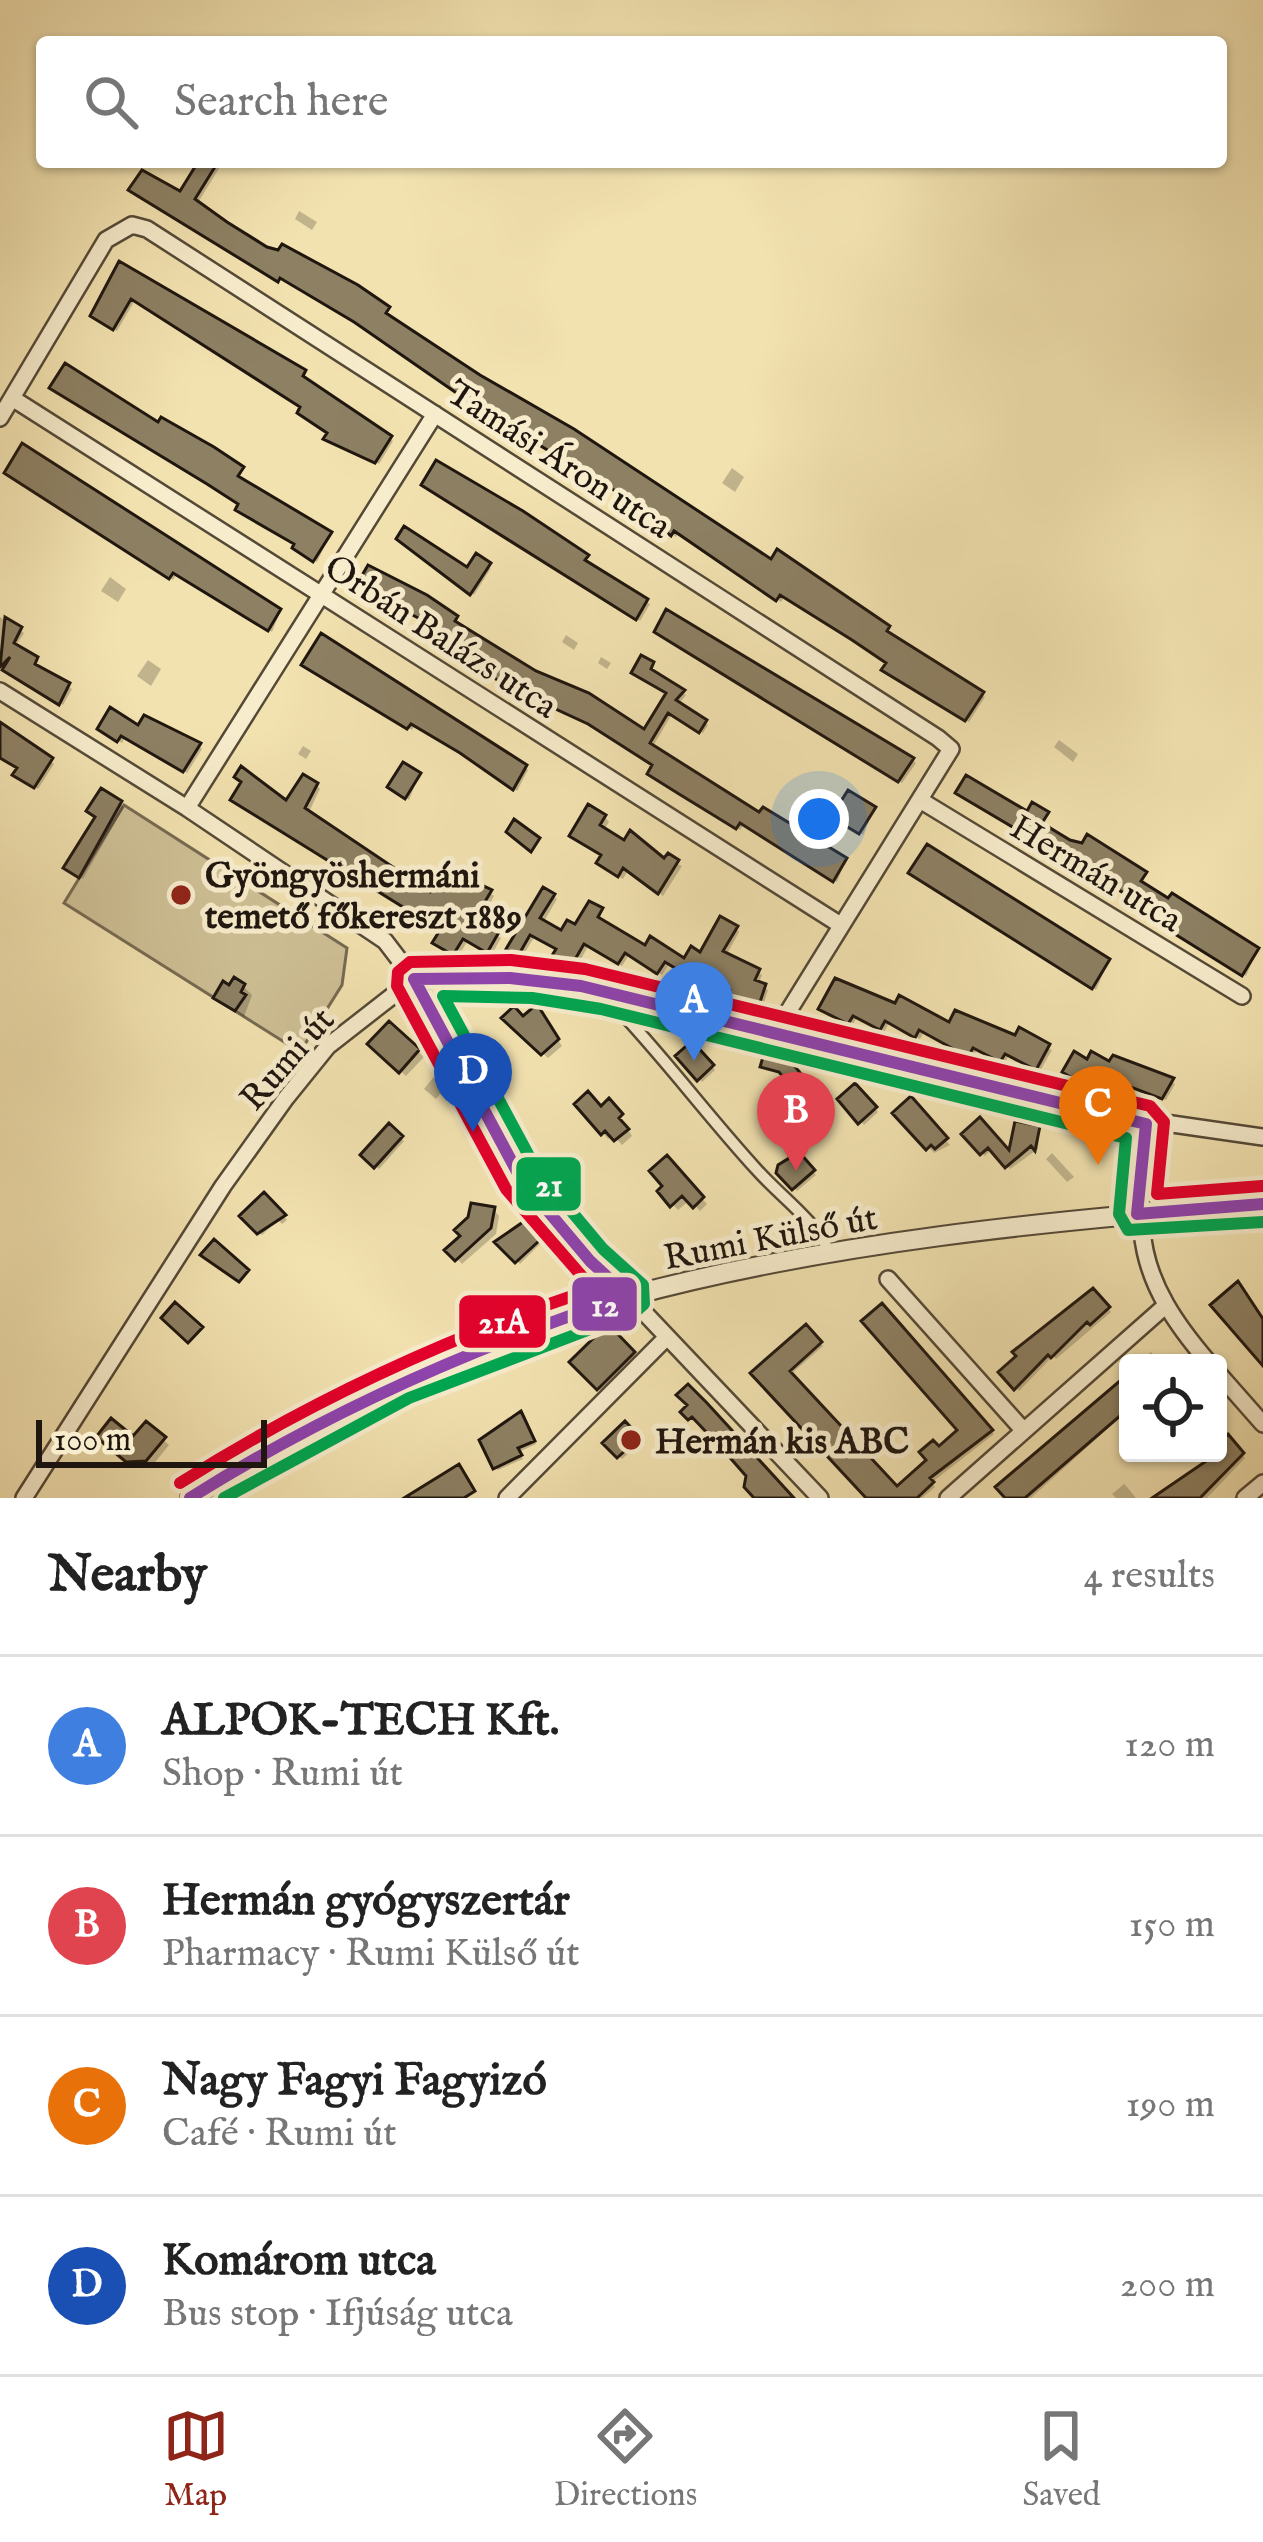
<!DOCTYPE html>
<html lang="en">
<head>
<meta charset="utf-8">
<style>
	:root { --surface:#fff; --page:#f2f2f2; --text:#222; --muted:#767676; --line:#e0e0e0; --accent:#8f2418 }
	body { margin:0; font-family:"IM FELL English",serif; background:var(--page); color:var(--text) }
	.controls { position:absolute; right:36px; bottom:36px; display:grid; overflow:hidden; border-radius:12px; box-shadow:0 3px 9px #0004 }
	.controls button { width:108px; height:108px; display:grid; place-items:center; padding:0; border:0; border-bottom:3px solid var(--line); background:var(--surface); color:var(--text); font:60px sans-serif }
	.scale { position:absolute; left:36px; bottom:30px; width:231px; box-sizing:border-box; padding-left:12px; border:6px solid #1f160f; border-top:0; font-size:33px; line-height:42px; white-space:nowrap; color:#1f160f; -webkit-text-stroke:9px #f7eccc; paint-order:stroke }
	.you { position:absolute; left:819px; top:819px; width:42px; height:42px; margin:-30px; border:9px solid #fff; border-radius:50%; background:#1a73e8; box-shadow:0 0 0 18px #1a73e833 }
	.badge { display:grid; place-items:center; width:78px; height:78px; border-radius:50%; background:var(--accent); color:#fff; font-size:39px; font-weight:700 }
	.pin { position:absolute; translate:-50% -99px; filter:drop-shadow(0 3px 6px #0008) }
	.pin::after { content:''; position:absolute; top:63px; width:42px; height:36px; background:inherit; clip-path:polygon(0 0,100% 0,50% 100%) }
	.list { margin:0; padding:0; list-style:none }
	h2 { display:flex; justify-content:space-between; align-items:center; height:156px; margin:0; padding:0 48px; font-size:51px }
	h2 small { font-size:39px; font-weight:400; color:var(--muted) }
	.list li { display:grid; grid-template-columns:78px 1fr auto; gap:36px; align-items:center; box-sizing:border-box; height:180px; padding:0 48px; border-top:3px solid var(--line) }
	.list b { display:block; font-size:45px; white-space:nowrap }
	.list p { margin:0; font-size:39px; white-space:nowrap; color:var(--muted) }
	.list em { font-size:39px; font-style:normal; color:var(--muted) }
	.icon { flex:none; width:66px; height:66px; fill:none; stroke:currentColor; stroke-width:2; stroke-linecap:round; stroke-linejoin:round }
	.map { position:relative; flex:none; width:1263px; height:1498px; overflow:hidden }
	.search { position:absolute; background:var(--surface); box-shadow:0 3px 9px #0004; left:36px; right:36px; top:36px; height:132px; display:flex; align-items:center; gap:30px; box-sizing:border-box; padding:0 42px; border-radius:12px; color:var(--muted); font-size:45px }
	.sheet { height:876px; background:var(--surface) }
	nav { display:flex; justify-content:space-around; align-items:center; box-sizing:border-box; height:168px; border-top:3px solid var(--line); background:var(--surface); font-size:33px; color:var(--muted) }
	nav a { display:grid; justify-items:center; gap:6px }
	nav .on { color:var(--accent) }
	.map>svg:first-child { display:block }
	.green { fill:#cebf95; stroke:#766a52; stroke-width:3 }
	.shadow { fill:#0003 }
	.building { fill:#8d8063; stroke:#1f160f; stroke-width:3 }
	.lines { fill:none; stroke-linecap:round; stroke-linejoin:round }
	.pedestrian-casing { stroke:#544937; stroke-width:15 }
	.minor-casing { stroke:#544937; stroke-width:20 }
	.tertiary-casing { stroke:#544937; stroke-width:22 }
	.pedestrian { stroke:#f7eccc; stroke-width:10 }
	.minor { stroke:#f7eccc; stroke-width:15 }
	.tertiary { stroke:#f7eccc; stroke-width:18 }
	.bus-1-casing { stroke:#f7eccc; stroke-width:21 }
	.bus-2-casing { stroke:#f7eccc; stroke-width:21 }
	.bus-3-casing { stroke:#f7eccc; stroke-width:21 }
	.bus-1 { stroke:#8e44ad; stroke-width:12 }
	.bus-2 { stroke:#00a651; stroke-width:12 }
	.bus-3 { stroke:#e4002b; stroke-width:12 }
	.poi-dot { fill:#8f2418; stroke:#f7eccc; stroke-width:4.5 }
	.labels { text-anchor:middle; stroke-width:10; stroke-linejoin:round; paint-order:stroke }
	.street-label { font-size:36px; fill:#1f160f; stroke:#f7eccc }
	.poi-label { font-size:36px; font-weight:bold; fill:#1f160f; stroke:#f7eccc; text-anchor:start }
	.line-badge { stroke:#f7eccc; stroke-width:4.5 }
	.badge-label { font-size:33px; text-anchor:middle; font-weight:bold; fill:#fff }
</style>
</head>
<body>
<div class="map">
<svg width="1263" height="1498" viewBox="0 0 1263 1498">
	<rect width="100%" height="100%" fill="#f2e2b0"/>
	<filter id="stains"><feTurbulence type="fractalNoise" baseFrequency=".00167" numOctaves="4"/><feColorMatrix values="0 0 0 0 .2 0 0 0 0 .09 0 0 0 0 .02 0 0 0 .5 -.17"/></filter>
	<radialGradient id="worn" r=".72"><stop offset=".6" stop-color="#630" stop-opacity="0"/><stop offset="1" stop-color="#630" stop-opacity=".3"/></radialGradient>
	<path class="green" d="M124,805L347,948L342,985L300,1052L64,903Z"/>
	<path class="shadow" d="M201,162L220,167L197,204L266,250L388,309V317L772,563L888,628L889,636L985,697L969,722L888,673L889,664L785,596L781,602L679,532L676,537L639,504L361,325L135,193L181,195Z
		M299,211L317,222L312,230L295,219Z
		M120,265L305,372V381L393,441L379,464L352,447L349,453L304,416V408L135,300L117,331L97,319Z
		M159,426L242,470L240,481L330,535L317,562L241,505Z
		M23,448L280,612L272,632L177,574L173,580L11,476Z
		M732,468L744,477L735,492L722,483Z
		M428,487L587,557V565L650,604L640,621Z
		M399,539L468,571L491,568L474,595Z
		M369,569L425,597L456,618L457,625L534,673L588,696L644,733L670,694L635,672L642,659L652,665V673L686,695L678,705L708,725L703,733L672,714L652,748L760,817L764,811L845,861L837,882L744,824L740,830L686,797L651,773L656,766L594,726L514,689L463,656L465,644L384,596L382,600L362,589Z
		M110,577L126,589L118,602L101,591Z
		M0,617L24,633L15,647L72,689L63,705L9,673L13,658L0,650Z
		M661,634L912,760L916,763L902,783Z
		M566,635L578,643L574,650L562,642Z
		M601,657L611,663L607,669L598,663Z
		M148,660L161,669L151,686L137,676Z
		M308,667L525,767L528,770L517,791L415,725L412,730Z
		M0,729L54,764L38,789L19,777L20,768L0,753Z
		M139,729L199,746L202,749L187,773L125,737L122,743L104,732Z
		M1059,740L1078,754L1073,762L1054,747Z
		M303,746L311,751L306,759L298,754Z
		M419,775L409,800L394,790Z
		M316,785L320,789L308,814L431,896L490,893L494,896L478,923L501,938L492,954L468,940L458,957L440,946L443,931L287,805Z
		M120,804L124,807L83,879L69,871Z
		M874,810L863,835L838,820Z
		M1047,814L1043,828L1145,874L1143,886L1257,950L1246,976L1086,867L1028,815Z
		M605,817L609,822L603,831L682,866L663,896L628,870L623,879L604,867V856L577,840Z
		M928,848L1108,962L1096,990L915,876Z
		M553,896L557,899L543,923L562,934L601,911L600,922L645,949L685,962L736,928L739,932L726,956L762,975L758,984L768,990L763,1006L735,998L733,990L711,976L705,986L670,963L662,975L629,955L622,966L589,945L575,969L559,960V950L535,936L522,957L513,952Z
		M244,987L252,995L244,1017L217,997Z
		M826,1012L1016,1039L1052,1050L1040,1071L1009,1055L1004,1064L977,1049L973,1058L924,1032L920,1039L889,1023L884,1032L857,1017L852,1026Z
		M542,1013L562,1046L548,1058L505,1018Z
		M389,1025L424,1057L406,1076L372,1044Z
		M692,1045L715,1070L702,1082L679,1057Z
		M1088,1063L1150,1075L1153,1070L1175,1084L1166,1100L1119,1082L1114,1091L1094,1079L1089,1087L1069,1075Z
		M792,1065L828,1110L821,1116L787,1077L764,1066Z
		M437,1073L449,1083L436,1099L424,1089Z
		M855,1087L878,1112L864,1125L841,1099Z
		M911,1100L950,1145L934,1153L896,1113Z
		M578,1104L614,1107L632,1136L622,1145L613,1135L608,1139Z
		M389,1127L404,1141L379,1169L364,1155Z
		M1039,1129L1038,1149L1010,1169L992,1149L985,1156L966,1134L1011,1156Z
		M1052,1153L1074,1177L1067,1182L1046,1159Z
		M799,1157L816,1175L797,1191L780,1172Z
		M666,1159L707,1204L700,1211L690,1200L678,1210L661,1192L667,1186Z
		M264,1196L287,1220L282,1224L278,1220L262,1235L243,1216Z
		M494,1210L499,1216L496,1234L462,1264L449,1250L464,1236L470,1219Z
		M522,1226L540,1244L520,1264L499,1242Z
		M1093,1292L1111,1312L1056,1359L1053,1356L1019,1391L1002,1372L1030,1340Z
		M882,1307L994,1434L931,1483L935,1487L922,1498H872L823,1445H816L754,1373L806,1329L823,1346L790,1375L893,1488L962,1431Z
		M608,1328L639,1359L604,1394L573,1362Z
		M1151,1352L1161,1363H1139Z
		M1128,1373V1410L1031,1498H1009L999,1487Z
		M523,1418L536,1444L519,1452L523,1459L498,1470L495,1467Z
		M146,1425L169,1445L152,1466H134L105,1442L133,1440Z
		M625,1425L641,1442L622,1459L607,1443Z
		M1228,1438L1245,1458L1207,1498H1157L1218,1453Z
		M1124,1484L1127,1487L1136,1498H1116L1112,1494Z"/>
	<path class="building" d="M198,162H218L195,199L227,222L267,247L278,250L282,244L358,285L390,307L386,313L480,375L574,429L771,559L777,549L890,626L887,631L984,692L965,721L881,670L886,663L852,640L780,595L776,601L674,531L671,536L632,501L481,410L354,322L280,278L278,282L128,190L142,170L180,191Z
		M119,261L306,370L303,376L392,436L375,463L323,439L327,433L297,413L300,407L131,299L113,330L90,316Z
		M65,363L158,422L161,417L214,447L244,467L238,476L332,532L313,562L292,548L294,544L235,510L238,504L207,484L49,388Z
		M22,443L281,609L268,631L173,573L169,579L4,473Z
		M436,460L523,511L589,555L585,560L648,599L636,620L421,485Z
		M404,526L467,567L476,553L491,563L470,595L396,539Z
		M368,565L427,595L458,616L455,621L536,671L589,693L644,729L666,693L631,673L641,655L654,662L651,669L685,690L676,700L707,720L699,733L668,713L650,743L759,812L763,807L847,858L833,882L740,823L736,829L679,794L647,774L652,765L588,724L508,687L456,653L462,644L426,622L356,586Z
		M666,609L914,758L898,782L654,632Z
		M5,617L22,627L14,643L38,657L35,664L70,683L59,705L2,670L10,657L0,667Z
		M321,633L527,765L513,790L460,753L411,724L407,729L301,665Z
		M110,707L138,725L144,715L201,743L183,772L121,736L117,742L97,729Z
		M0,722L53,758L34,788L12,775L17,768L0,758Z
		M403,762L421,773L405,799L387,787Z
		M241,766L286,800L303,774L318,783L305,808L430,892L445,868L492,890L475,918L499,932L487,953L463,939L453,955L432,943L440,930L230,800L241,782L234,777Z
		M966,775L1027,811L1032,802L1049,812L1042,823L1070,840L1082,843L1087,834L1147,872L1141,881L1168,898L1172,893L1259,948L1242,976L1154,921L1159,914L955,793Z
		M101,788L122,801L79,878L63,868L95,817L86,811Z
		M848,790L876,807L859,834L831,817Z
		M588,804L606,815L600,825L624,840L630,830L664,858L668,853L679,860L658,894L623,868L618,877L596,863L601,855L569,836Z
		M514,819L540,838L531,852L506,832Z
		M927,844L1110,959L1092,989L908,873Z
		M543,887L555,894L540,918L561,930L567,920L575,924L589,901L603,908L598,917L645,945L650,936L684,958L691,946L700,952L720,916L738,926L723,951L760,969L755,980L766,984L759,1005L728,996L730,990L707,975L701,984L665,962L657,974L625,953L618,964L584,944L570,968L551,957L556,949L530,935L518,956L506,949Z
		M234,977L245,984L241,992L246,995L235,1011L213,998L223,981L229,985Z
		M835,978L895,1003L899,995L949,1022L955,1010L1015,1035L1019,1027L1050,1044L1036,1070L1005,1054L1000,1062L973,1048L968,1057L919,1030L915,1038L885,1021L880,1030L853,1016L848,1024L818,1009Z
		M537,1004L559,1039L541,1055L501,1018L514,1006L523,1016Z
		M389,1021L420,1049L399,1073L367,1044Z
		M692,1041L714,1065L697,1081L675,1056Z
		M765,1050L786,1056L825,1102L813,1113L779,1072L760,1067Z
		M1074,1051L1087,1059L1091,1051L1109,1061L1113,1055L1174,1078L1162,1099L1115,1081L1110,1090L1090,1078L1085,1086L1062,1072Z
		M855,1083L877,1107L858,1124L837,1099Z
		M588,1091L601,1106L609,1098L623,1114L619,1118L629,1129L614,1141L605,1131L601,1135L574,1104Z
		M911,1096L948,1138L935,1149L931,1145L926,1150L892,1113Z
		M980,1117L1009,1150L1015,1121L1040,1126L1035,1151L1031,1146L1005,1168L988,1148L980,1155L961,1134Z
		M389,1123L403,1136L374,1168L360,1155Z
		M799,1152L815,1170L792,1190L776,1173L778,1165Z
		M667,1155L704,1197L693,1208L682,1196L670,1207L657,1191L662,1186L649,1171Z
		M264,1192L286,1215L257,1234L239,1216Z
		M471,1203L495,1207L491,1228L455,1261L444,1250L460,1236L454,1230L468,1217Z
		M523,1222L540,1240L515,1263L494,1242Z
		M214,1239L249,1270L239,1282L200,1255Z
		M1238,1281L1263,1319V1366L1210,1305Z
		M1093,1288L1110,1307L1090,1325L1087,1322L1051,1358L1048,1355L1014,1390L998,1372L1016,1356L1012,1352Z
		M175,1302L203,1327L188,1343L161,1318Z
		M882,1303L993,1430L930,1478L934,1482L917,1498H866L750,1373L806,1324L822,1342L790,1371L897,1486L926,1460L919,1452L933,1440L939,1446L957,1430L861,1321Z
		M608,1324L635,1352L597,1390L569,1362Z
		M1128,1374V1409L1025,1498H1005L995,1487Z
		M688,1384L707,1403L794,1498H754L744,1487L746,1476L725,1452L692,1417L688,1420L680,1412L687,1405L676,1395Z
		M521,1411L535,1441L518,1448L522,1455L493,1469L479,1440Z
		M111,1418L133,1436L146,1421L166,1437L146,1461L126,1462L96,1437Z
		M625,1421L640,1437L617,1458L602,1443Z
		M1228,1434L1244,1453L1200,1498H1152L1218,1453V1442Z
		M459,1464L475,1491L464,1498H404Z"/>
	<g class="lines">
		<defs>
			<path id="pedestrian" d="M603,993C658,1049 704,1112 757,1170C782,1198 814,1219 830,1253"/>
			<path id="minor" d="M12,398L839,924
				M0,418L106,240L132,225L147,229L938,738L951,749L778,1028
				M0,691L187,808L385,941L414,979L530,1192L820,1498
				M920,800L1242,996
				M187,808L435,414
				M1146,1124C1135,1233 1134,1276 1209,1363
				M888,1279L1024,1431
				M1218,1373L1263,1424
				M24,1498L223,1186L286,1098L328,1046L414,979L492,976L601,990L689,1014L778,1028L1089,1112L1263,1137
				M507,1498L667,1337
				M948,1498L1164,1307
				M1245,1498L1263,1483"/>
			<path id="tertiary" d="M190,1498C322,1412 473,1338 626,1297C828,1242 1054,1220 1263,1204"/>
		</defs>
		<use href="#pedestrian" class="pedestrian-casing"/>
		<use href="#minor" class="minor-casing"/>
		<use href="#tertiary" class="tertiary-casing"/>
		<use href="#pedestrian" class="pedestrian"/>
		<use href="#minor" class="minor"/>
		<use href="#tertiary" class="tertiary"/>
		<defs>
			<path id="bus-1" d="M190,1498C328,1411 473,1347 628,1296L590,1261L521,1179L414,979L510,978L581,986L1146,1124L1137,1214L1263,1204"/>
			<path id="bus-2" d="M224,1498L409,1398L635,1312L644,1304L643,1285L603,1249L536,1169L443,996L532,998L601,1009L1126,1138L1119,1214L1128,1230L1263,1222"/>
			<path id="bus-3" d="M180,1483C310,1401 448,1337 593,1289L506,1189L397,986L398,972L410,962L511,960L585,969L1150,1106L1164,1122L1157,1194L1262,1186"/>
		</defs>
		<use href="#bus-1" class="bus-1-casing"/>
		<use href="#bus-2" class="bus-2-casing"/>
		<use href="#bus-3" class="bus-3-casing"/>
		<use href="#bus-1" class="bus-1"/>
		<use href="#bus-2" class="bus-2"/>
		<use href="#bus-3" class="bus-3"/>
	</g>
	<g class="poi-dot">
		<circle cx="181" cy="895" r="12"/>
		<circle cx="631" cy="1440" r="12"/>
	</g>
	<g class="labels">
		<g class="street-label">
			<text transform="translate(560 458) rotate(33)" y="13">Tamási Áron utca</text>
			<text transform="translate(442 635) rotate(33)" y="13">Orbán Balázs utca</text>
			<text transform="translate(1097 872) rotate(31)" y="13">Hermán utca</text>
			<text transform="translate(286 1058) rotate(-49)" y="13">Rumi út</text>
			<text transform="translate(770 1236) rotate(-11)" y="13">Rumi Külső út</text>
		</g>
		<g class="poi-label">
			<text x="205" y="887">Gyöngyöshermáni<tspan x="205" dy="41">temető főkereszt 1889</tspan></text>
			<text x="655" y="1453">Hermán kis ABC</text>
		</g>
	</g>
	<g class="line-badge">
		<rect x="514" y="1155" width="69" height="58" rx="12" fill="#00a651"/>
		<rect x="570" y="1275" width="69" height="58" rx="12" fill="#8e44ad"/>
		<rect x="457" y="1293" width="91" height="57" rx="12" fill="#e4002b"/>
	</g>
	<g class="badge-label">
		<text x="549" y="1196">21</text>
		<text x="605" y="1316">12</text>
		<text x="503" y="1333">21A</text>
	</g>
	<rect width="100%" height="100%" filter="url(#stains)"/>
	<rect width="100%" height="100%" fill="url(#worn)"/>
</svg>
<div class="controls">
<button><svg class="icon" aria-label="locate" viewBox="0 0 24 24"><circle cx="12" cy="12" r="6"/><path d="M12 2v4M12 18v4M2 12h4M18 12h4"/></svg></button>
</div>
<div class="scale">100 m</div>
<div class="you"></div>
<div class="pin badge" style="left:694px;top:1061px;background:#3f7fe0">A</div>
<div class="pin badge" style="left:796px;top:1171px;background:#e0444e">B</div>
<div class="pin badge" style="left:1098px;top:1165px;background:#e8710a">C</div>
<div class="pin badge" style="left:473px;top:1132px;background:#1a4fb4">D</div>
<div class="search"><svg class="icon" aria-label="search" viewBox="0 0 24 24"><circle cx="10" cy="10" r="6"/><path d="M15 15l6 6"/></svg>Search here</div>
</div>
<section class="sheet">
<h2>Nearby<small>4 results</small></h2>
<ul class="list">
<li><span class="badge" style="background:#3f7fe0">A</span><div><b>ALPOK-TECH Kft.</b><p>Shop · Rumi út</p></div><em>120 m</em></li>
<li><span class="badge" style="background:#e0444e">B</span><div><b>Hermán gyógyszertár</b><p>Pharmacy · Rumi Külső út</p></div><em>150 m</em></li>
<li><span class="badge" style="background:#e8710a">C</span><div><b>Nagy Fagyi Fagyizó</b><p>Café · Rumi út</p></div><em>190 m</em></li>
<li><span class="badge" style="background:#1a4fb4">D</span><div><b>Komárom utca</b><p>Bus stop · Ifjúság utca</p></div><em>200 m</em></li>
</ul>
</section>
<nav>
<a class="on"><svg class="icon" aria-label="map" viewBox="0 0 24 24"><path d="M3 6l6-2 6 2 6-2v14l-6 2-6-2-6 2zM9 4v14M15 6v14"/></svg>Map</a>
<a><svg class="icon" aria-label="directions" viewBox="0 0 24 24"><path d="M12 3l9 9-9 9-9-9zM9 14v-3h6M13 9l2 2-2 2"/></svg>Directions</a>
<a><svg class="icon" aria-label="saved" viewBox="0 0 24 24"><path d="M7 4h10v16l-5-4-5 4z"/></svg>Saved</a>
</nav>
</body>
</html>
